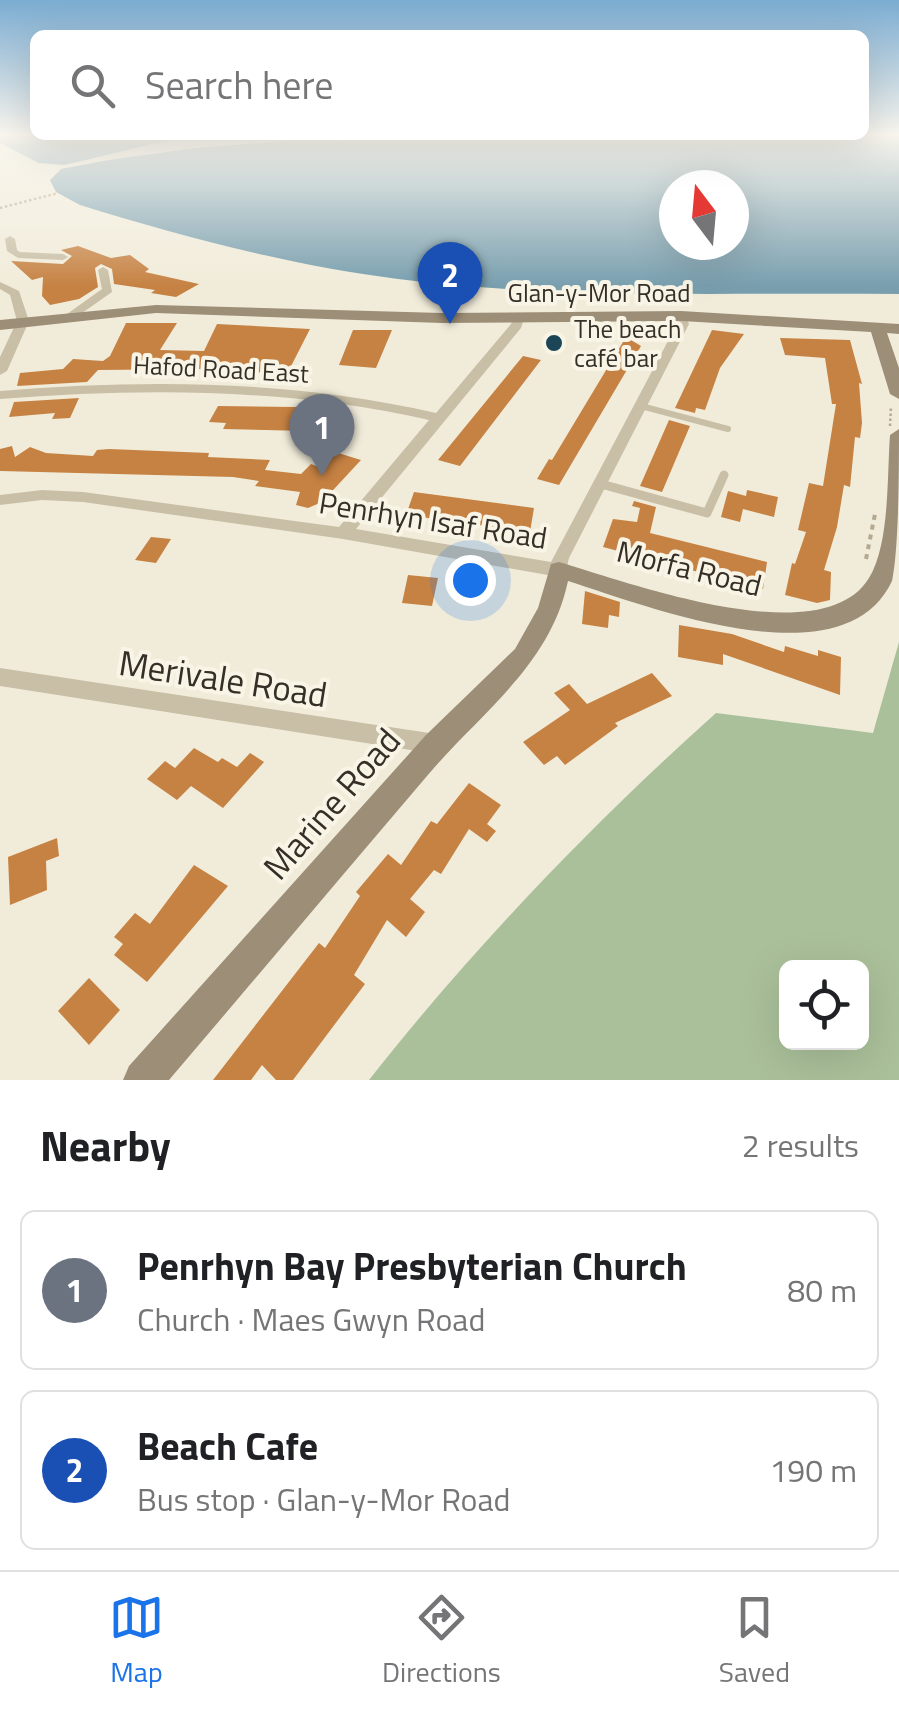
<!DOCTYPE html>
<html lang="en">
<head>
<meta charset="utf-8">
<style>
	:root { --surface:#fff; --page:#f6f6f6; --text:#202124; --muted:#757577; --line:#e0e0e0; --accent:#1a73e8 }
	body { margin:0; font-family:"Titillium Web",sans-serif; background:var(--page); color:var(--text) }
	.controls { position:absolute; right:30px; bottom:30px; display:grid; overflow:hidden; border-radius:15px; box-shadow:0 10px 40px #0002 }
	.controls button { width:90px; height:90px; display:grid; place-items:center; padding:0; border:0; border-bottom:2px solid var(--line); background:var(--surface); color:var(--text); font:50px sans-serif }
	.compass { position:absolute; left:659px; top:170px; width:90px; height:90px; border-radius:50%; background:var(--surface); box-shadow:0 10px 40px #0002; rotate:344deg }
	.you { position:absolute; left:470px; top:580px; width:35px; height:35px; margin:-25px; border:8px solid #fff; border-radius:50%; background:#1a73e8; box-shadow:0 0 0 15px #1a73e833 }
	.badge { display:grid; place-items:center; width:65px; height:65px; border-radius:50%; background:var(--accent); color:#fff; font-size:32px; font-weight:700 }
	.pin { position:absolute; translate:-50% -82px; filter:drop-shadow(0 2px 5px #0008) }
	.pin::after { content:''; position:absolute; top:52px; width:35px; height:30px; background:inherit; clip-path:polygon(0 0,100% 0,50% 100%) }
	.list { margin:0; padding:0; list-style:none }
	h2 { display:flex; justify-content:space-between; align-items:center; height:130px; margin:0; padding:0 40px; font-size:42px }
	h2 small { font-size:32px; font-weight:400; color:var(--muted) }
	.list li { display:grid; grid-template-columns:65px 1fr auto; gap:30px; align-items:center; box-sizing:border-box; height:160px; margin:0 20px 20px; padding:0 20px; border:2px solid var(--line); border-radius:15px }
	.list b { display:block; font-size:38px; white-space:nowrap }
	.list p { margin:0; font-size:32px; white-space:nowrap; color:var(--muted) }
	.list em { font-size:32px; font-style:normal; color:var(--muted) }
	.icon { flex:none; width:55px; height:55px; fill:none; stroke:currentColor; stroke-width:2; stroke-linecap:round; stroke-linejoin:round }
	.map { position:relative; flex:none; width:899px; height:1080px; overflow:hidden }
	.search { position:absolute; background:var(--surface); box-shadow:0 10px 40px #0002; left:30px; right:30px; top:30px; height:110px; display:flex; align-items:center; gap:25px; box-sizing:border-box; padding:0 35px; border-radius:15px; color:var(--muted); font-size:38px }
	.sheet { height:490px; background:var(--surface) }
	nav { display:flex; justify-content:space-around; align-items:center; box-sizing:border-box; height:140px; border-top:2px solid var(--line); background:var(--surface); font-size:28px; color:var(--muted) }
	nav a { display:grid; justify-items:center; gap:5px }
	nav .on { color:var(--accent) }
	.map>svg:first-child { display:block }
	.green { fill:#aac09a; fill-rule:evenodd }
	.water { fill:#799faf; fill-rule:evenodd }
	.pier { fill:#f1ecda }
	.building { fill:#c68243 }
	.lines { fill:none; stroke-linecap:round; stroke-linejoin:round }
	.path-far1 { stroke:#b5a990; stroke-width:2.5; stroke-dasharray:2.5 2.5; stroke-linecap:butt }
	.path { stroke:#b5a990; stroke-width:4; stroke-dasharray:5 5; stroke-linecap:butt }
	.lane-far1 { stroke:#c9bfa6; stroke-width:6 }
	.lane { stroke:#c9bfa6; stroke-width:9 }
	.street { fill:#c9bfa6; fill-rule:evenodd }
	.secondary { fill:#9d8e77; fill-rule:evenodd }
	.poi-dot { fill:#1c4557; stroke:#f9f5e6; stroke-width:4 }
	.labels { text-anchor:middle; stroke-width:8; stroke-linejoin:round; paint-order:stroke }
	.far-street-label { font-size:25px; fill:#352f27; stroke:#f9f5e6 }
	.far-poi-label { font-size:25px; fill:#352f27; stroke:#f9f5e6; text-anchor:start }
	.street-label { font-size:30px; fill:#352f27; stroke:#f9f5e6 }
	.near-street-label { font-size:35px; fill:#352f27; stroke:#f9f5e6 }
</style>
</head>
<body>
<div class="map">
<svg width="899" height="1080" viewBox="0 0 899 1080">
	<rect width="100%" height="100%" fill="#f1ecda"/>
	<path class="green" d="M899,642V1080H369C471,950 594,822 716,713L873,733ZM786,968H862V1042H786Z"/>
	<path class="water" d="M0,135H899V294C733,292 562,300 398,279C289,265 184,237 80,205L56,192L50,180L61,169L236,136L65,165L39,163L0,143ZM674,185H734V245H674Z"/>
	<path class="pier" d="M190,135H366L342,141L310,139L196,148L56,167Z"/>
	<path class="building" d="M78,246L111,258L130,255L149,269L145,272L199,284L176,297L151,293L155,290L114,284L112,269L101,264L95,268L98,287L79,299L50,305L42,296L43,277L32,280L11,261L63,264L72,256L61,250Z
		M126,323H177L160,350L204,351L217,324L310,329L288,372L282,374L209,369L98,370L87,382L17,386L20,373L63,369L73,359L103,361L110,356Z
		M353,330H392L376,368L339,365Z
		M712,330L744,334L720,368L705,410L696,408L695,413L675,408Z
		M626,337L641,346L559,485L537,479L549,459L552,460Z
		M780,338L850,340L862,384L859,383L862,423L860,438L855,437L850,487L844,485L837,527L824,570L831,572L830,600L817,603L785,595L792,563L795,564L806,532L798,530L809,483L823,486L836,404H832L825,358L785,355Z
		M523,356L541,360L460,466L438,460Z
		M79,398L70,418L52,419L55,413L9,417L14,402Z
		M218,406L295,407L330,409L324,427L309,426L307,431L223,429L226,423L209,422Z
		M669,420L690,426L662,492L640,486Z
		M12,446L15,457L30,447L46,453L93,456L97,450L109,449L209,453L208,457L270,460L265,470L301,474L311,464L319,467L335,452L361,460L322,502L308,508L296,505L300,492L255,486L259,481L233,477L0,471V449Z
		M747,490L778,497L774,517L743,509L740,522L721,517L728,491L746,496Z
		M414,492L534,508L530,532L406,515Z
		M634,501L656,507L650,533L767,562L763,589L603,547L613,519L637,522L640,508L632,506Z
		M151,537L171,539L156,563L135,560Z
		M408,575L438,578L432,606L402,603Z
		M585,591L620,602L619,617L609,615L608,628L582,624Z
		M679,625L732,634L784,652L785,646L818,656V650L841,657L840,695L723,654V665L678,657Z
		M652,673L672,696L615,723L618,726L565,765L557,756L544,765L523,742L570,710L554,693L569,684L587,704Z
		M194,748L218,762L222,758L237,767L250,753L264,762L223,808L191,786L177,800L147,779L165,761L175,768Z
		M469,783L501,805L487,824L496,831L487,842L469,829L441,874L434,870L410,899L425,912L406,937L387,920L354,975L365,984L293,1080H276L262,1065L251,1080H213L319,943L325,948L360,896L356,892L388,854L401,865L431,821L437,824Z
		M57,838L59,856L46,861L47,890L10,905L8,857Z
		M194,865L228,886L147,982L114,955L123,944L114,937L135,913L150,924Z
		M89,978L120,1010L89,1045L58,1011Z"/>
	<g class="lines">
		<path class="path-far1" d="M0,208L58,193
			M890,426L891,406"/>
		<path class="path" d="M866,559L875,514"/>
		<path class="lane-far1" d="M641,406L728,429"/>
		<path class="lane" d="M601,484L707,513L724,475"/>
		<path class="street" d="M10,236L15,239L17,250L20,252L63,254L68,257L63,260L18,258L7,251L5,239Z
			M103,267L108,270L112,292L75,318H67V314L102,289L98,270Z
			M0,282L19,291L29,321L7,371L0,375V357L17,321L10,295L0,289Z
			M677,314H685L689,324L569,558L565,575L559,577L343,539L83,502L42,500L0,505V495L42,490L83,492L339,527L429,420C287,388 145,388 0,399V391C147,379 291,380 436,413L511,324L514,317L518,315L524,319L521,328L356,529L551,562L677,324Z
			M0,668L436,734L444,737L447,744L444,751L436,754L0,686Z"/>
		<path class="secondary" d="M156,305L442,313L681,311L899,324V334L887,333L899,368V399L890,394L871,332L681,321L442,323L156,313L0,330V320Z
			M899,429C899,467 899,549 892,581C844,684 647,606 568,581C550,666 480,713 427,776C341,877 255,979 169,1080H123L129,1066L426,735L515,649L538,608L551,564L559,562C628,582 822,655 869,578C890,544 887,475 890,435Z"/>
	</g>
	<linearGradient id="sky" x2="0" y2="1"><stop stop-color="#7bacd1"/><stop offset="0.47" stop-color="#f9f6ee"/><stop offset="1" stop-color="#f9f6ee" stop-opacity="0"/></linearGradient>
	<rect width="899" height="286" fill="url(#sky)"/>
	<circle class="poi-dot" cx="554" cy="343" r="10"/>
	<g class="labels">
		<g class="far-street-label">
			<text x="599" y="302">Glan-y-Mor Road</text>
			<text transform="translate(221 369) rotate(3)" y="9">Hafod Road East</text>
		</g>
		<g class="far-poi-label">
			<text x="574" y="338">The beach<tspan x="574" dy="29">café bar</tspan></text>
		</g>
		<g class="street-label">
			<text transform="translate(433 521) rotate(9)" y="10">Penrhyn Isaf Road</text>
			<text transform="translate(689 569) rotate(14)" y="10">Morfa Road</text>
		</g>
		<g class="near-street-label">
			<text transform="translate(223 679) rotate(9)" y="12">Merivale Road</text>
			<text transform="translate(332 804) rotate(-49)" y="12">Marine Road</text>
		</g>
	</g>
</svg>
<div class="controls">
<button><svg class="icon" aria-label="locate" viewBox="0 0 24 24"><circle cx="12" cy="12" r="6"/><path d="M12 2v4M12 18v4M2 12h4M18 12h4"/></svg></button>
</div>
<svg class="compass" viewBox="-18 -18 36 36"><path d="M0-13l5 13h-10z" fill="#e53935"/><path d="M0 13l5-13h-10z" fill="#757577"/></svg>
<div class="you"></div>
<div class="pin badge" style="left:322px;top:476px;background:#6b7280">1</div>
<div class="pin badge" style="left:450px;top:324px;background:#1a4fb4">2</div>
<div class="search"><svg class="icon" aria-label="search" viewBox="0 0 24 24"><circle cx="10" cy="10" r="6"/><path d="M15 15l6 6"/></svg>Search here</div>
</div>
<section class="sheet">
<h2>Nearby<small>2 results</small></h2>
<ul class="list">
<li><span class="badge" style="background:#6b7280">1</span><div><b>Penrhyn Bay Presbyterian Church</b><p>Church · Maes Gwyn Road</p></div><em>80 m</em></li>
<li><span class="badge" style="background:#1a4fb4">2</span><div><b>Beach Cafe</b><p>Bus stop · Glan-y-Mor Road</p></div><em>190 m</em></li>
</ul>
</section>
<nav>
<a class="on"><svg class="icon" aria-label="map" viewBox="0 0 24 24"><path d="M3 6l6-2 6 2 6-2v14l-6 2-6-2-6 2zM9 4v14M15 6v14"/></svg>Map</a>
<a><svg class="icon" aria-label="directions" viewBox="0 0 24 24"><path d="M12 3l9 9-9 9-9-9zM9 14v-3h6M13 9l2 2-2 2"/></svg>Directions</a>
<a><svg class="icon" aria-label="saved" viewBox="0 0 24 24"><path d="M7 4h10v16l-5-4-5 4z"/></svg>Saved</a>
</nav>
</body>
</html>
